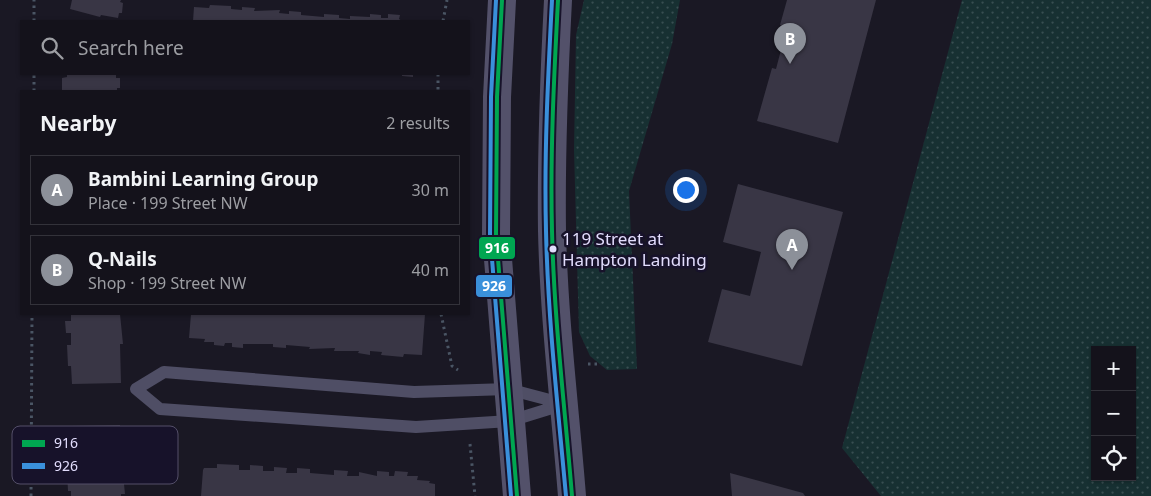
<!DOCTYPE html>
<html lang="en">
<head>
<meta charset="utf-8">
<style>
	:root { --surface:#14121b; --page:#1d1b24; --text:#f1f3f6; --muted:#9d9ea3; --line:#33323a; --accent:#8c9099 }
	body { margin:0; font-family:"Noto Sans",sans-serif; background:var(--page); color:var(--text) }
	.controls { position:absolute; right:15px; bottom:15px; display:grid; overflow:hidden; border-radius:0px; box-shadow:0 1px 4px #0004 }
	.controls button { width:45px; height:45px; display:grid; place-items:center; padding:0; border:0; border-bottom:1px solid var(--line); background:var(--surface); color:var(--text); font:25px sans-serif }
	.you { position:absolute; left:685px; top:189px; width:18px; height:18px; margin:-12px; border:4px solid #fff; border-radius:50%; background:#1a73e8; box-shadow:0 0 0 8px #1a73e833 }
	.badge { display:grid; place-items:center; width:32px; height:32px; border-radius:50%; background:var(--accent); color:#fff; font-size:16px; font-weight:700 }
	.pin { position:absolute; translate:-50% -41px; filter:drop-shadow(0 1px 2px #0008) }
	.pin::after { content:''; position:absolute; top:26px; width:18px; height:15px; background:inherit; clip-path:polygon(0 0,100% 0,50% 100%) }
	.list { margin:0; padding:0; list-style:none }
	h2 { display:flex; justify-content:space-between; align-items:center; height:65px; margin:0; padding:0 20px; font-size:21px }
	h2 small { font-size:16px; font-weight:400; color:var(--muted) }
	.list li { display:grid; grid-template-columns:32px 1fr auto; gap:15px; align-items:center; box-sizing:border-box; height:70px; margin:0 10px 10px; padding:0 10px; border:1px solid var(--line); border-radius:0px }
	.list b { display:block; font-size:19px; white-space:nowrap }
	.list p { margin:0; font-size:16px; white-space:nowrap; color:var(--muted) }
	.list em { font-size:16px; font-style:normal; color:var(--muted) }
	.icon { flex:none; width:28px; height:28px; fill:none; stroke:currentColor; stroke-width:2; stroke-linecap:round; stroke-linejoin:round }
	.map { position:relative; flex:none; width:1151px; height:496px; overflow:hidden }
	.search { position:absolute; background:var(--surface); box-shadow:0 1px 4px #0004; left:20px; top:20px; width:450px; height:55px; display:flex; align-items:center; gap:12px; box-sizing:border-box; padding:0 18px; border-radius:0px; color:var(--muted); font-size:19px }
	.panel { position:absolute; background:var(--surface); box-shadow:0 1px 4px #0004; left:20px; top:90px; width:450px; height:225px; border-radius:0px }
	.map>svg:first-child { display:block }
	.grass { fill:url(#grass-dots); fill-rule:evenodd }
	.building { fill:#393645 }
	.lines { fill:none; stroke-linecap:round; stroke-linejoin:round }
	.path { stroke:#4a5564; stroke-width:3; stroke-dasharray:2.5 4; stroke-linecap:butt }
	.service { stroke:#4f4e65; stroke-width:12 }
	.secondary { stroke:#53516a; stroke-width:28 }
	.bus-1-casing { stroke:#17122a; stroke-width:8 }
	.bus-2-casing { stroke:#17122a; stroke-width:8 }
	.bus-1 { stroke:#00a651; stroke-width:4 }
	.bus-2 { stroke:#3a90db; stroke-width:4 }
	.bus-dot { fill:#e2ddfd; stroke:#17122a; stroke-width:2 }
	.labels { text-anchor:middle; stroke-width:5; stroke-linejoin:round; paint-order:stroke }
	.bus-label { font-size:17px; fill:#e2ddfd; stroke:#17122a; text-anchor:start }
	.key { fill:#17122a; stroke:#544f69; stroke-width:1 }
	.key-label { font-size:14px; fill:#e2ddfd }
	.line-badge { stroke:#17122a; stroke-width:2 }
	.badge-label { font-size:14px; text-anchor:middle; font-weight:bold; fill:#fff }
</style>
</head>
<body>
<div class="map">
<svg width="1151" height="496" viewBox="0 0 1151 496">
	<defs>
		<pattern id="grass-dots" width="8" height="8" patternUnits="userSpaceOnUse" patternTransform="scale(1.25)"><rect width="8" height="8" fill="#173032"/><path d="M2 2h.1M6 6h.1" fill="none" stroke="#384e51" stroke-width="1.8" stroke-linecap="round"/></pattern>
	</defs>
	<rect width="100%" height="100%" fill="#1a1824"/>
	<path class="grass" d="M584,0H680L672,44L629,191L637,369L607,370L590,356L579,332L574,150L576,35Z
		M962,0H1151V496H881L842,448ZM1095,350H1132V477H1095Z"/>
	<path class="building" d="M72,0H121L120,2L123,3L122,13H119L118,18L101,15L100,17L70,9Z
		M787,0H876L838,143L757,121L772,68L776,69L787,27L780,25Z
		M210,5L231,6V9L242,10V7L255,8L254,11L280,10L279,13L289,14V11L301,12V15L324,17V14L339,15V18L350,19V16L370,17V14L381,15V18H388V14L400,15L399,19L402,21H193L194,7L209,8Z
		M67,74H116V78H120V88H117V91H67L62,90V78L67,77Z
		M402,74H413V77L402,76Z
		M738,184L843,212L802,366L708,342L722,289L750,296L761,252L723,242Z
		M71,314H120L123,344H120L121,383L72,384L71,366H68L67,345H71V333H66L65,321H71Z
		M191,314H425L422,355L404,354L403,357L381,355L382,352L370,351V355L358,353L359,351H334L335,348L309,349L310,347L286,345V348L273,347V344H243V348L232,347V343H225L224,346L214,345V342H204L205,339L189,338Z
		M120,425V484H124L125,494H121V496H71V491H68L67,472H71V460H68L67,439H70V426Z
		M217,464L239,465V470H250V465L263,466V471H274V467L287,468L286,473H297V468L310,469V473L334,475V470L348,471L347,476H359V472L377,476V471L389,472V476H394L395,471L408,472L407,476H418L417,480L430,481L429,483L435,484V496H201L203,470L204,468H217Z
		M730,473L803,493L805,496H732Z"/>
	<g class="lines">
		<path class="path" d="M34,21V0
			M443,21L447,0
			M438,74V91
			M34,91V74
			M441,314L452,366L458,370
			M588,364H600
			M470,444L475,496
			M31,496L32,314"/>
		<path class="service" d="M164,372L414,392L508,389L565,404L510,421L416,427L160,409L136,389Z"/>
		<path class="secondary" d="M502,0L497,97L496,234L517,496
			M558,0C554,77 551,154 552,231C554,320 565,408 572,496"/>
		<defs>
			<path id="bus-1" d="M502,0L497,97L496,234L517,496
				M558,0C554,77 550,154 552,231C554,320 565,408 572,496"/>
			<path id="bus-2" d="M496,0L491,97L490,234L511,496
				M552,0C548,77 544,154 546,231C548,320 558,408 566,496"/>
		</defs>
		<use href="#bus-1" class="bus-1-casing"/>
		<use href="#bus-2" class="bus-2-casing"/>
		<use href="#bus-1" class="bus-1"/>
		<use href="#bus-2" class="bus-2"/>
	</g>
	<circle class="bus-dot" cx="553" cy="249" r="4.5"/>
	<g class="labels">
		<g class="bus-label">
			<text x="562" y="245">119 Street at<tspan x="562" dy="21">Hampton Landing</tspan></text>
		</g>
	</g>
	<rect x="12" y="426" width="166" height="58" rx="8" class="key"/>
	<rect x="22" y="440" width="23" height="7" fill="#00a651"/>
	<rect x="22" y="463" width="23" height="6" fill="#3a90db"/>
	<g class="key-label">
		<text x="54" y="448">916</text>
		<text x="54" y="471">926</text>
	</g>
	<g class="line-badge">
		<rect x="478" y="236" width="38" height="24" rx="5" fill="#00a651"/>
		<rect x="475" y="274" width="38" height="24" rx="5" fill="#3a90db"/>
	</g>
	<g class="badge-label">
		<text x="497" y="253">916</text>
		<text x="494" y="291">926</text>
	</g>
</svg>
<div class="controls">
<button>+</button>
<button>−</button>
<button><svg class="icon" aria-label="locate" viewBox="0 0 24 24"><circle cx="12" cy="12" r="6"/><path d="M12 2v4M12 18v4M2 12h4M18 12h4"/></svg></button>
</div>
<div class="you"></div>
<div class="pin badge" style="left:792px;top:270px">A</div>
<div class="pin badge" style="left:790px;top:64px">B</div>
<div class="search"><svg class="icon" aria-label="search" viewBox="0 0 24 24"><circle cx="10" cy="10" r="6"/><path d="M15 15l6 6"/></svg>Search here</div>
<section class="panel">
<h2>Nearby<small>2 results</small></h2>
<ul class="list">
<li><span class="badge">A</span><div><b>Bambini Learning Group</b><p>Place · 199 Street NW</p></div><em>30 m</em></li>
<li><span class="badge">B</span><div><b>Q-Nails</b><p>Shop · 199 Street NW</p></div><em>40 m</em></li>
</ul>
</section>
</div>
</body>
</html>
